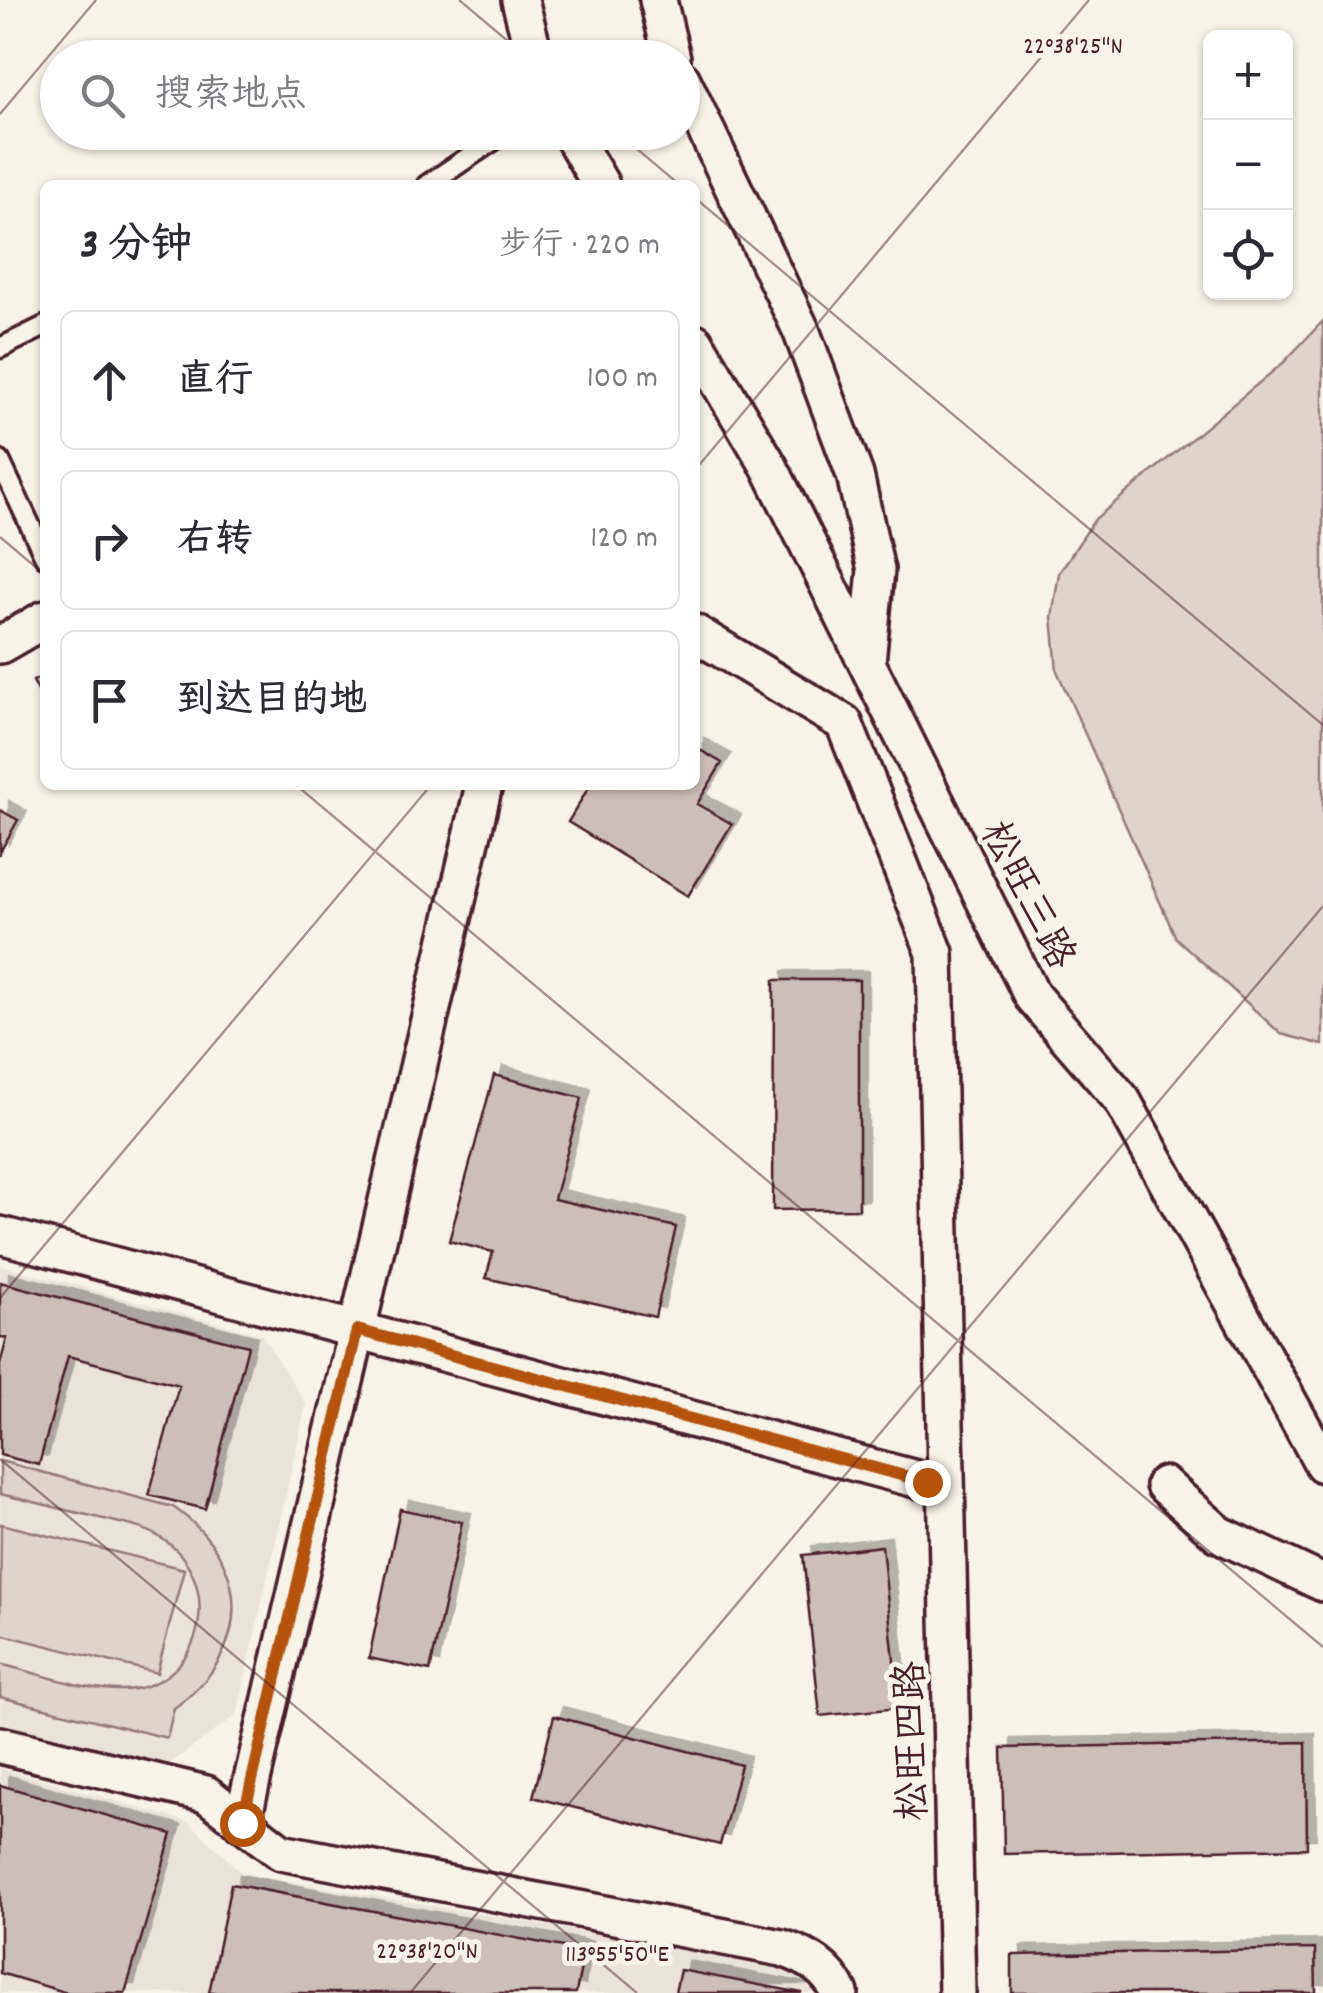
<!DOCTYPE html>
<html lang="zh">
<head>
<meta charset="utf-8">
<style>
	:root { --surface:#fff; --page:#f2f2f3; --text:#2b2b33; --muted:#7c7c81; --line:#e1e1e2 }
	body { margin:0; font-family:Dekko,"LXGW WenKai TC",sans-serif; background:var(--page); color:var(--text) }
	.controls { position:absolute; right:30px; top:30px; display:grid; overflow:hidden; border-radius:15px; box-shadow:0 2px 8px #0004 }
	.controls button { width:90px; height:90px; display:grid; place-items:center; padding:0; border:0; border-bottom:2px solid var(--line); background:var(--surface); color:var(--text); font:50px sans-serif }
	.stop { position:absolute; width:30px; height:30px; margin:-22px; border:8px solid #b45309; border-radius:50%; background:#fff }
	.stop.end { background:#b45309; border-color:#fff; box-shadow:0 2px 10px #0008 }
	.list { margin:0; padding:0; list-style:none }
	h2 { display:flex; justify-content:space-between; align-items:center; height:130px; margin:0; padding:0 40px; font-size:42px }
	h2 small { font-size:32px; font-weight:400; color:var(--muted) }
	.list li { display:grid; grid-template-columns:65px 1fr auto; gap:30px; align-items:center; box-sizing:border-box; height:140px; margin:0 20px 20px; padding:0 20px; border:2px solid var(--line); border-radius:15px }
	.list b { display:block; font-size:38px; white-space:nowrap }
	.list em { font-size:32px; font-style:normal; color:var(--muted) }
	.icon { flex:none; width:55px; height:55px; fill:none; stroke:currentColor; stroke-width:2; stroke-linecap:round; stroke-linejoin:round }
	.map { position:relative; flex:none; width:1323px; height:1993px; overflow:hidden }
	.search { position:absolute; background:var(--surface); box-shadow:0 2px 8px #0004; left:40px; top:40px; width:660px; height:110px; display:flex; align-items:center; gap:25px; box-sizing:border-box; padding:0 35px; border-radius:55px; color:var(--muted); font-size:38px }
	.panel { position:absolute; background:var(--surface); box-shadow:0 2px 8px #0004; left:40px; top:180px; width:660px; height:610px; border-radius:15px }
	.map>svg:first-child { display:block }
	.built { fill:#eae3da }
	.green { fill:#ded4cc; stroke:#947a7c; stroke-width:2.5 }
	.building { fill:#ccbfb9; stroke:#4a1f2b; stroke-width:2.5; filter:url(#shadow) }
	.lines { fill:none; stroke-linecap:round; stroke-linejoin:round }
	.lane-casing { stroke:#4a1f2b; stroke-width:25 }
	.street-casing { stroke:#4a1f2b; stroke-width:42 }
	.lane { stroke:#f7f3e8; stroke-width:18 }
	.street { stroke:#f7f3e8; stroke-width:35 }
	.route { stroke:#b45309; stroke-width:12 }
	.ticks { fill:none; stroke:#4a1f2b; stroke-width:2.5; stroke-opacity:0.45 }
	.labels { text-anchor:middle; stroke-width:10; stroke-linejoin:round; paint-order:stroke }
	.street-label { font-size:40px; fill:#4a1f2b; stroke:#f7f3e8 }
	.ticks-label { font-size:25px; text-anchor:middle; fill:#4a1f2b; stroke:#f7f3e8; stroke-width:10; stroke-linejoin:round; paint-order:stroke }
</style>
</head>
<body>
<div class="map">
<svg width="1323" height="1993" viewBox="0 0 1323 1993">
	<defs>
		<filter id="shadow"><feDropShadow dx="9" dy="-9" stdDeviation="0" flood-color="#0004"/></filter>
	</defs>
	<rect width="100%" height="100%" fill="#f7f3e8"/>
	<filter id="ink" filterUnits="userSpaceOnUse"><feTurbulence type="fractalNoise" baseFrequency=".01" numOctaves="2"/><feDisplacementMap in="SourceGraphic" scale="20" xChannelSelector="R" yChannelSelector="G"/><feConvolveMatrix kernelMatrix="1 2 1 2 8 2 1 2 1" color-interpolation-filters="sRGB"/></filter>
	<g filter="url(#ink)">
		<path class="built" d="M0,1265L262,1335L306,1404L237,1715L161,1770L0,1727Z
			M0,1768L189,1822L242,1873L845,1977L843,1993H0Z"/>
		<path class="green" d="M1323,321V1045L1281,1034L1176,938L1057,671L1052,617L1059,573L1095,519L1283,363Z
			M0,1461L173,1507C253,1562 254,1651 174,1708L167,1738L0,1697V1664C39,1673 95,1695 134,1689C209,1676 222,1576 161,1538C145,1527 123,1524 104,1519C69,1511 35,1502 0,1494Z
			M1,1524L184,1569L157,1673L0,1634Z"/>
		<path class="building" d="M45,675V704L33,681Z
			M695,747L722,763L697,804L732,824L688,896L568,822L590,785H695Z
			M0,810L18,820L0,852Z
			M774,980H859V1209L773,1210Z
			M494,1075L582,1098L554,1199L676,1227L655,1317L486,1278L493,1252L449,1241Z
			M0,1282L248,1346L205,1509L149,1495L179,1385L68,1356L39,1465L0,1455V1365L7,1338L0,1337Z
			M400,1509L462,1522L430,1671L369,1658Z
			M882,1546L899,1708L820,1716L803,1555Z
			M554,1716L741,1765L720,1845L533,1797Z
			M1306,1742L1307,1848L1004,1854L1002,1748Z
			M0,1785L172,1834L125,1993H68L0,1973Z
			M231,1884L584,1951L576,1993H209Z
			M1315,1949L1316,1993H1012V1955Z
			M680,1970L802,1993H675Z"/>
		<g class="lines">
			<defs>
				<path id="lane" d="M427,185L506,132
					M0,348L45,326
					M0,461L45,557"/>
				<path id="street" d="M520,0L535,58
					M658,0L672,58
					M682,80L801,330L855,475L876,570L867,662
					M570,132L601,185
					M695,342L769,466L1032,996L1122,1100L1323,1464
					M695,633L844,723L935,953L957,1993
					M0,645L45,619
					M0,1235L946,1487
					M1164,1485L1219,1534L1323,1583
					M0,1745L206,1794L281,1852L782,1948C809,1957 827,1968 840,1993
					M242,1823L484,785"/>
			</defs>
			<use href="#lane" class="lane-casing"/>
			<use href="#street" class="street-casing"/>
			<use href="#lane" class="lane"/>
			<use href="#street" class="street"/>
		</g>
	</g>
	<g class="lines" filter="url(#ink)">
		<path class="route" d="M242,1823L357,1330L927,1482"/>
	</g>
	<path class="ticks" d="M459,0L528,58M0,114L96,0M617,132L680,185M695,198L1323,725M695,470L1089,0M0,537L45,575M296,785L1323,1647M0,1298L431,785M0,1459L637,1993M410,1993L1323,906"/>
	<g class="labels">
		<g class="street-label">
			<text transform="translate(1030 894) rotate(63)" y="14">松旺三路</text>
			<text transform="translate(909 1741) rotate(-91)" y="14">松旺四路</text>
		</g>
	</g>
	<g class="ticks-label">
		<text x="1073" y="53">22°38'25"N</text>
		<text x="427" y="1958">22°38'20"N</text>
		<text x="617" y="1961">113°55'50"E</text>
	</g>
</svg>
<div class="controls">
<button>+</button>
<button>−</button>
<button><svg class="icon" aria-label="locate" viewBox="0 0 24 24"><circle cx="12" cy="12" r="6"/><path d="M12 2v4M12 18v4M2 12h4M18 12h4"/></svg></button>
</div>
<div class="stop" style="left:242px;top:1823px"></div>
<div class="stop end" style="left:927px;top:1482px"></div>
<div class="search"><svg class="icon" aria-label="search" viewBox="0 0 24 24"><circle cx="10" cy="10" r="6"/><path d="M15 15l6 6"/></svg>搜索地点</div>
<section class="panel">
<h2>3 分钟<small>步行 · 220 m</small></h2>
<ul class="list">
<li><svg class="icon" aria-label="ahead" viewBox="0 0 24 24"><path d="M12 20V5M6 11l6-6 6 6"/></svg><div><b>直行</b></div><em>100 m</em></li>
<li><svg class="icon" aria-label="right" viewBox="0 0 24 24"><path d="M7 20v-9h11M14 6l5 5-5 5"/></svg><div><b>右转</b></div><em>120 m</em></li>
<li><svg class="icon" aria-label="arrive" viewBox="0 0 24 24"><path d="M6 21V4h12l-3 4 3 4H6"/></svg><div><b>到达目的地</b></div></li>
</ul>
</section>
</div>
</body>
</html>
